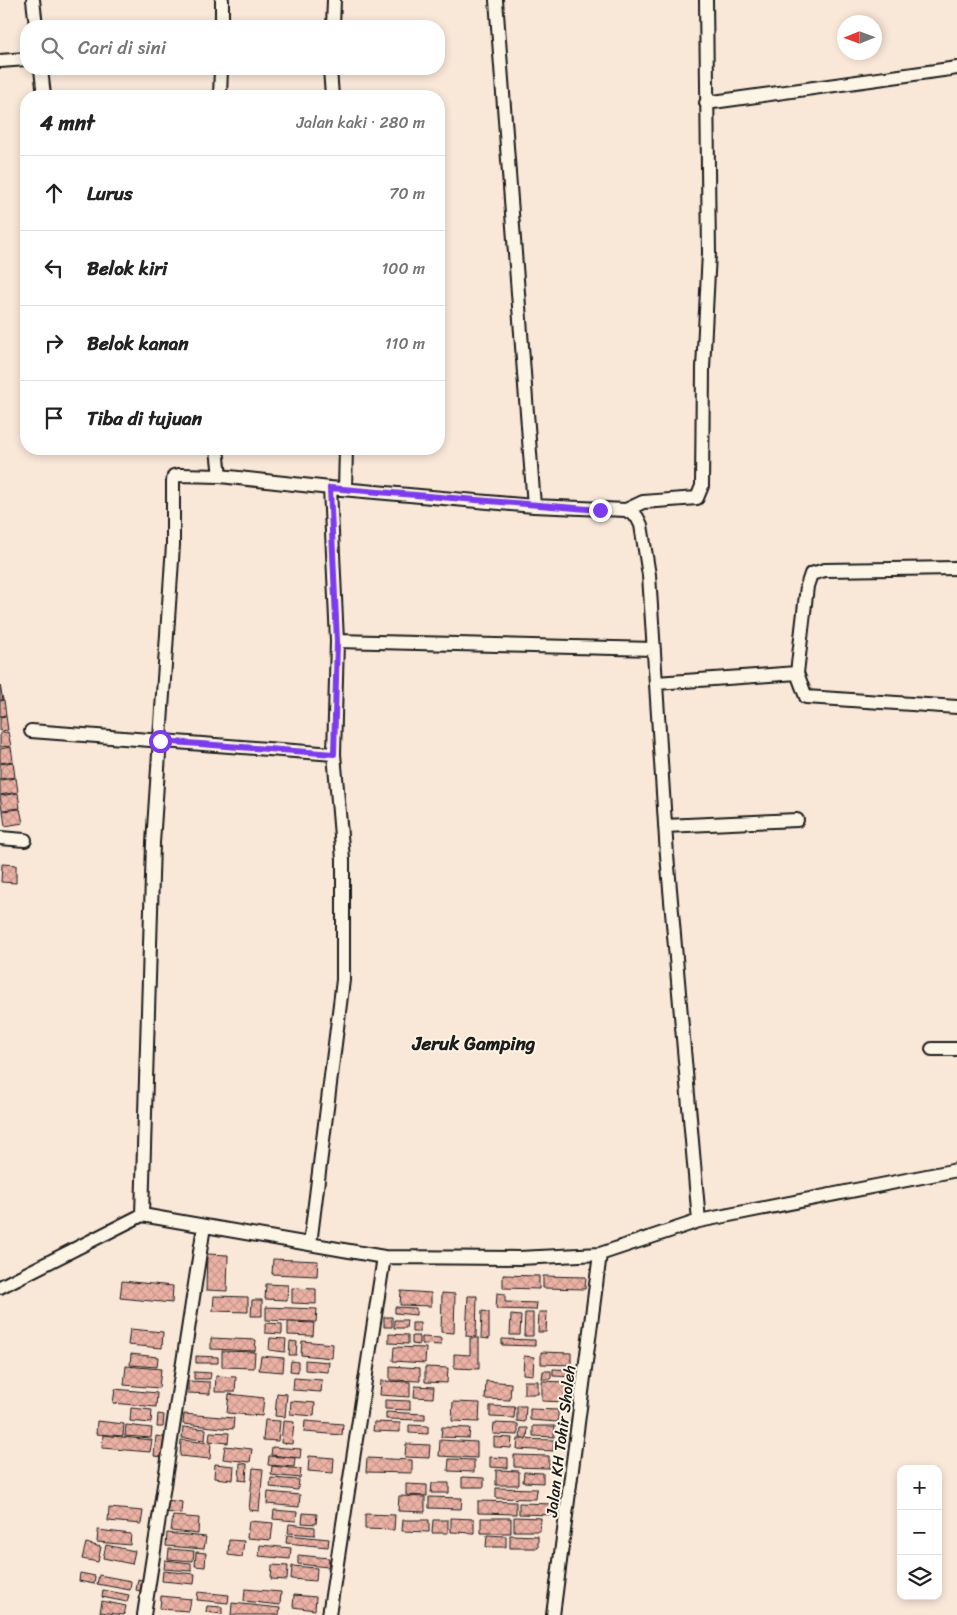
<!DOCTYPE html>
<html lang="id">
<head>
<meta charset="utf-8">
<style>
	:root { --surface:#fff; --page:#f6f6f6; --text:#222; --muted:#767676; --line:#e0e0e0 }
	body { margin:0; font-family:Sriracha,sans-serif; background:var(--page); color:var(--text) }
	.controls { position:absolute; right:15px; bottom:15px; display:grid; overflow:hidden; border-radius:10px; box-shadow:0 2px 8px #0003 }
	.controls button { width:45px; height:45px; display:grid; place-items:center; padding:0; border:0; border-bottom:1px solid var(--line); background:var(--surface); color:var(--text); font:25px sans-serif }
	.compass { position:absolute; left:837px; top:15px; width:45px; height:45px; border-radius:50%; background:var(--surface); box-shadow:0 2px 8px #0003; rotate:269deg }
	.stop { position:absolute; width:15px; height:15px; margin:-11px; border:4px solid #7c3aed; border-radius:50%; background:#fff }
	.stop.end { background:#7c3aed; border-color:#fff; box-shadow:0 1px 5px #0008 }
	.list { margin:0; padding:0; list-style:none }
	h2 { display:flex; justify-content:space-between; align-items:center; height:65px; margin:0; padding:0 20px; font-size:21px }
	h2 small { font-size:16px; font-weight:400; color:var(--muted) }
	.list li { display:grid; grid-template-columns:32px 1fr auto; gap:15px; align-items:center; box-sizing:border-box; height:75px; padding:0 20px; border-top:1px solid var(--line) }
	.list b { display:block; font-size:19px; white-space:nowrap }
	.list em { font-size:16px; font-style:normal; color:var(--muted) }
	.icon { flex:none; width:28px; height:28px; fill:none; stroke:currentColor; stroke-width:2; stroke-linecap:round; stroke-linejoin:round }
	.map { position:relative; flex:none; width:957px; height:1615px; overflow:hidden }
	.search { position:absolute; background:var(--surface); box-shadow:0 2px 8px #0003; left:20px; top:20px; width:425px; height:55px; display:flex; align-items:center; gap:12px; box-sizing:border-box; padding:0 18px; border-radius:20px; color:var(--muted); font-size:19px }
	.panel { position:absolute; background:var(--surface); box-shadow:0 2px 8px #0003; left:20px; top:90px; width:425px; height:365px; border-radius:20px }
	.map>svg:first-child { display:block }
	.building { fill:url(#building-cross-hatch); stroke:#1c1c1c }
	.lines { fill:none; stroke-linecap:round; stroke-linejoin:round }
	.minor-casing { stroke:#1c1c1c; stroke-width:16 }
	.minor { stroke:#fcf5e5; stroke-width:12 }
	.route { stroke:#7c3aed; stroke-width:6 }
	.labels { text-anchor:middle; stroke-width:4; stroke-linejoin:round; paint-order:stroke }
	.street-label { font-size:16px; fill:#1c1c1c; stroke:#fcf5e5 }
	.quarter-label { font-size:19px; font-weight:bold; fill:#1c1c1c; stroke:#fcf5e5 }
</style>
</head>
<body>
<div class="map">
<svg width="957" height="1615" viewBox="0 0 957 1615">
	<defs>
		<pattern id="building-cross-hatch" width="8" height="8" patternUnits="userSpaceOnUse" patternTransform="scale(1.25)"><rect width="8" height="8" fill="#ebb1a4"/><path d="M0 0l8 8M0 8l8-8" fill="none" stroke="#c9988d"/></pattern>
	</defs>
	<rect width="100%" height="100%" fill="#f9e7d8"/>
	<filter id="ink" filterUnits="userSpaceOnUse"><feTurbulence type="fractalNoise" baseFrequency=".02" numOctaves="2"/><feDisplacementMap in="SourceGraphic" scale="10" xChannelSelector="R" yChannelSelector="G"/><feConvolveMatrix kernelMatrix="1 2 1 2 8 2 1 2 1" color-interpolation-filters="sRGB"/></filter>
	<g filter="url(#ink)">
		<path class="building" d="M0,685L3,700H0Z
			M4,700L6,715L0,716V701Z
			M6,716L8,730L0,731V717Z
			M8,732L11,746L0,747V733Z
			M11,747L13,761L0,763V749Z
			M13,762L15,777L0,779V764Z
			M16,778L18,792L0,795V780Z
			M18,793L20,808L2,810L0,796Z
			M20,809L23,823L5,826L3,811Z
			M2,864L16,865V883L1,882Z
			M207,1254L228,1255L227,1291L206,1290Z
			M273,1259L318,1261L317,1276L272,1274Z
			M503,1275L539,1276V1289L503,1288Z
			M543,1276L586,1277L585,1289L543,1288Z
			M122,1281L173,1286L172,1303L120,1298Z
			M266,1284L288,1285L287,1300L265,1299Z
			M292,1288L316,1289V1304L292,1303Z
			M401,1291L431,1293V1306L400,1305Z
			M442,1293L455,1294L454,1333L441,1332Z
			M497,1293L505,1294V1302L537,1303L536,1310L496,1309Z
			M214,1296L248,1297V1312L213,1311Z
			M468,1296H477L476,1337L466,1336Z
			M252,1300H262V1316H251Z
			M266,1307L317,1309L316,1322L266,1320Z
			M395,1307L416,1308V1315L395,1313Z
			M482,1311L489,1312V1339L481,1338Z
			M539,1312H547L546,1332H538Z
			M525,1313H533V1336H524Z
			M511,1315L521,1316L520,1335H510Z
			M384,1317H392V1327H384Z
			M394,1320H407L406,1328H394Z
			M288,1322L314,1323L313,1336L288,1335Z
			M265,1323L282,1324V1334L265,1333Z
			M412,1323H420V1332H412Z
			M130,1329L163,1332L162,1348L128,1345Z
			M389,1334L408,1335V1344L389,1343Z
			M412,1336H419V1345L412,1344Z
			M422,1337L441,1338V1345L422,1344Z
			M211,1338L256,1340L255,1351L211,1349Z
			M270,1338L286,1339L285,1352L269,1350Z
			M470,1338H479V1369L454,1368V1354L470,1355Z
			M502,1339L535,1340V1346L502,1345Z
			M290,1341L297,1342L296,1355H289Z
			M302,1341L333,1344L332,1358L301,1355Z
			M394,1347L426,1348L425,1363L393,1361Z
			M222,1351L255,1352L254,1368L222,1367Z
			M541,1352L571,1353V1365L541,1364Z
			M131,1354L158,1357L157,1367L130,1365Z
			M196,1356L218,1357V1363H196Z
			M261,1356L284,1358L283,1372L259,1370Z
			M524,1356L534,1357L533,1375L523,1374Z
			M305,1360L329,1362L328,1372L305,1370Z
			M291,1361L298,1362V1372L290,1371Z
			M126,1366L161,1369L159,1388L124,1385Z
			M390,1366L420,1368V1381L390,1380Z
			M425,1367L448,1368L447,1383L425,1382Z
			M553,1369L576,1370V1377L553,1376Z
			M543,1371H551V1379H542Z
			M194,1372L211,1373L210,1379H194Z
			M216,1376L236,1377L235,1392H215Z
			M294,1378L322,1380L321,1392L293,1390Z
			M188,1381L210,1382V1394L188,1393Z
			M381,1381L410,1382V1397L380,1395Z
			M486,1381L511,1383L510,1400L485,1399Z
			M524,1381H538V1394H524Z
			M542,1381L565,1382V1402L542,1401Z
			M415,1386L434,1387L433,1398L414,1397Z
			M115,1389L157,1393L156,1407L113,1403Z
			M277,1393L287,1394L285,1417L275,1416Z
			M229,1394L264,1398L262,1416L227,1413Z
			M385,1400L410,1401V1410L385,1409Z
			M291,1401L315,1403L314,1416L290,1414Z
			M453,1402L480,1403L479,1422L452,1421Z
			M490,1406L515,1407L514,1418L490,1417Z
			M517,1406H526L525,1422L517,1421Z
			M131,1408L152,1410L151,1423L130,1421Z
			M530,1409L558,1410V1422L530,1420Z
			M386,1412L425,1414V1420L386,1419Z
			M158,1414L164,1415L163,1427H157Z
			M184,1414L234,1418L233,1429L183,1424Z
			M265,1420L280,1421L278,1441L263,1440Z
			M97,1421L124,1424L123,1436L96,1434Z
			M283,1421L294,1422L292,1444L281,1443Z
			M305,1421L343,1424L342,1435L304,1432Z
			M374,1422L400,1423V1432L373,1431Z
			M494,1423L518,1424V1435L493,1434Z
			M126,1425L152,1428L151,1438L125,1436Z
			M409,1425L428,1426V1434L409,1433Z
			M533,1426H555L554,1437L533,1436Z
			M183,1427L206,1429L205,1440L182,1438Z
			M442,1427L470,1428L469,1438L441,1437Z
			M521,1428H528L527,1438H520Z
			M210,1432L229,1433L228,1443L209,1441Z
			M103,1435L152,1440L150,1452L102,1448Z
			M156,1436L164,1437L162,1457L154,1456Z
			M494,1437L512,1438L511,1448L494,1447Z
			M518,1439L554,1440L553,1451L517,1449Z
			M181,1440L211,1443L210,1459L180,1456Z
			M440,1440L477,1442V1458L439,1456Z
			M406,1444L430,1445L429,1458L405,1457Z
			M225,1446L252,1449L250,1462L223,1459Z
			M272,1447L301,1449L300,1458L271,1455Z
			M514,1455L549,1456V1468L514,1467Z
			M269,1456L295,1458L294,1467L268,1465Z
			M309,1456L334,1458L333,1473L308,1471Z
			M490,1457L508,1458V1468L490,1467Z
			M367,1458L412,1460V1473L366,1472Z
			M449,1459L474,1460V1472L448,1471Z
			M240,1463L247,1464L246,1481L239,1480Z
			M215,1464L234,1466L233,1480L214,1478Z
			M272,1466L301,1469L300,1478L271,1475Z
			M253,1468L263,1469L259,1511L249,1510Z
			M496,1470L519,1471V1485H496Z
			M524,1472L543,1473V1483L523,1482Z
			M462,1477L484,1478V1487H462Z
			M271,1478L299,1480L298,1490L270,1487Z
			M432,1483H449V1493H431Z
			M406,1484L427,1485V1496L406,1495Z
			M496,1488L537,1489L536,1499L496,1498Z
			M268,1492L300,1495L299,1507L267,1504Z
			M553,1492H563V1498H553Z
			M399,1496L425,1497V1512L398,1511Z
			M429,1497L462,1498L461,1509L429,1508Z
			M166,1500L182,1502L181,1514L165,1512Z
			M478,1501L516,1502V1514L478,1513Z
			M519,1503L555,1504V1515L519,1514Z
			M109,1508L143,1511L141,1524L108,1521Z
			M274,1510L297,1512L296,1521L273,1519Z
			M303,1513L317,1514L316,1524L302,1523Z
			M365,1514L395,1515L394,1530L365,1529Z
			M173,1516L199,1518L198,1534L171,1531Z
			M514,1517L541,1518L540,1531H514Z
			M451,1518L474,1519V1533L451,1532Z
			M481,1518H511V1533H481Z
			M403,1520H429V1532L402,1531Z
			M433,1520H448V1533H432Z
			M249,1521L273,1523L271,1540L247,1538Z
			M289,1524L315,1527V1535L288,1533Z
			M98,1530L131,1534L130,1545L97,1542Z
			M167,1533L206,1537L204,1549L166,1546Z
			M287,1535L329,1539L328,1547L286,1543Z
			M487,1535L506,1536V1547H486Z
			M510,1535L538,1536V1548H510Z
			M229,1540L244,1541L242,1557L228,1555Z
			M86,1543L101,1547L98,1562L82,1559Z
			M106,1545L135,1551L132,1564L103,1558Z
			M260,1545L291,1548L290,1559L259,1556Z
			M169,1549L194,1551L193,1561L168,1559Z
			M196,1552L206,1553L205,1567L195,1566Z
			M298,1555L329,1558L328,1567L298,1564Z
			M165,1560L191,1563V1571L164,1569Z
			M272,1565L288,1566L287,1580L271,1579Z
			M292,1566L317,1568L316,1581L291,1579Z
			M163,1571L195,1574L194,1584L162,1581Z
			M80,1573L95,1576L94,1584L79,1581Z
			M99,1575L131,1581L130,1590L97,1584Z
			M138,1579L142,1580L140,1591L136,1590Z
			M245,1589L281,1592L280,1605L244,1601Z
			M103,1590L129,1595L127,1602L102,1597Z
			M198,1592L229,1595L228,1603L197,1600Z
			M294,1595L316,1597L315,1610L293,1607Z
			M161,1596L191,1599L189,1611L160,1609Z
			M102,1601L126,1606L124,1615L100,1612Z
			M232,1603L280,1608L279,1615H231Z
			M207,1606L222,1607V1614L206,1612Z"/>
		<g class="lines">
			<defs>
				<path id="minor" d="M33,0L36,26
					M222,26V0
					M333,26L334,0
					M0,61L26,59
					M41,69L44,96
					M330,69L332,96
					M220,96L221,69
					M706,103L957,68
					M217,449L220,476
					M330,488L534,506
					M345,489L346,449
					M626,510L643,502L697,498L702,486L703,368L709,253L706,0
					M337,641L654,649
					M797,673L806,697L957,707
					M656,683L797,673L807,586L811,574L825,570L957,568
					M31,731L334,754
					M665,826L797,820
					M0,838L25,840
					M932,1049H957
					M142,1215L153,843L173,545V481L174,476L180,475L220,476L330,488L337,641L334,754L343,859V980L310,1244
					M699,1221L957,1170
					M0,1287L142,1215L384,1257L519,1258L600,1254L699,1221L667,855L649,575L641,525L637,517L626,510L534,506L496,0
					M144,1615L204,1226
					M329,1615L384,1257
					M553,1615L600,1254"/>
			</defs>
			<use href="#minor" class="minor-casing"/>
			<use href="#minor" class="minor"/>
		</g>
	</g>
	<g class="lines" filter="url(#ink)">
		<path class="route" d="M160,741L334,754L337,641L330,488L600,510"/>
	</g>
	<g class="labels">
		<g class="street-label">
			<text transform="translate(560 1441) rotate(-83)" y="6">Jalan KH Tohir Sholeh</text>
		</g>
		<g class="quarter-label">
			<text x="474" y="1050">Jeruk Gamping</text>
		</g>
	</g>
</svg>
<div class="controls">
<button>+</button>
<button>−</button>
<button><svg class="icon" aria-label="layers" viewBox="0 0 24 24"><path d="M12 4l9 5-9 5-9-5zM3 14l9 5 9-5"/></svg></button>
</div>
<svg class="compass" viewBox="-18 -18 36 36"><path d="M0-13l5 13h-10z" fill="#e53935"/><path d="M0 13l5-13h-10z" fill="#767676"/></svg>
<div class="stop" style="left:160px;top:741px"></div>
<div class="stop end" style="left:600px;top:510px"></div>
<div class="search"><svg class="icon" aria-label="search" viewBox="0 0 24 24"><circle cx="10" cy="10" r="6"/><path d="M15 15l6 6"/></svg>Cari di sini</div>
<section class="panel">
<h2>4 mnt<small>Jalan kaki · 280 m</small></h2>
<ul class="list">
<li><svg class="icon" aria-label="ahead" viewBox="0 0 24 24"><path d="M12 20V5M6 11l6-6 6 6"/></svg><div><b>Lurus</b></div><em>70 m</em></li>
<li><svg class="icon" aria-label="left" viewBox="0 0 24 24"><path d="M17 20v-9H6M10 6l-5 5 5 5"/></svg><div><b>Belok kiri</b></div><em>100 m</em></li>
<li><svg class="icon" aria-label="right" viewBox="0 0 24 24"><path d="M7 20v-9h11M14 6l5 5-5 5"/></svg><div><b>Belok kanan</b></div><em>110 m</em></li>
<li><svg class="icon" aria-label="arrive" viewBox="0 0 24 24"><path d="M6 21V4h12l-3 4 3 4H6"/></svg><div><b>Tiba di tujuan</b></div></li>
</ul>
</section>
</div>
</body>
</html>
